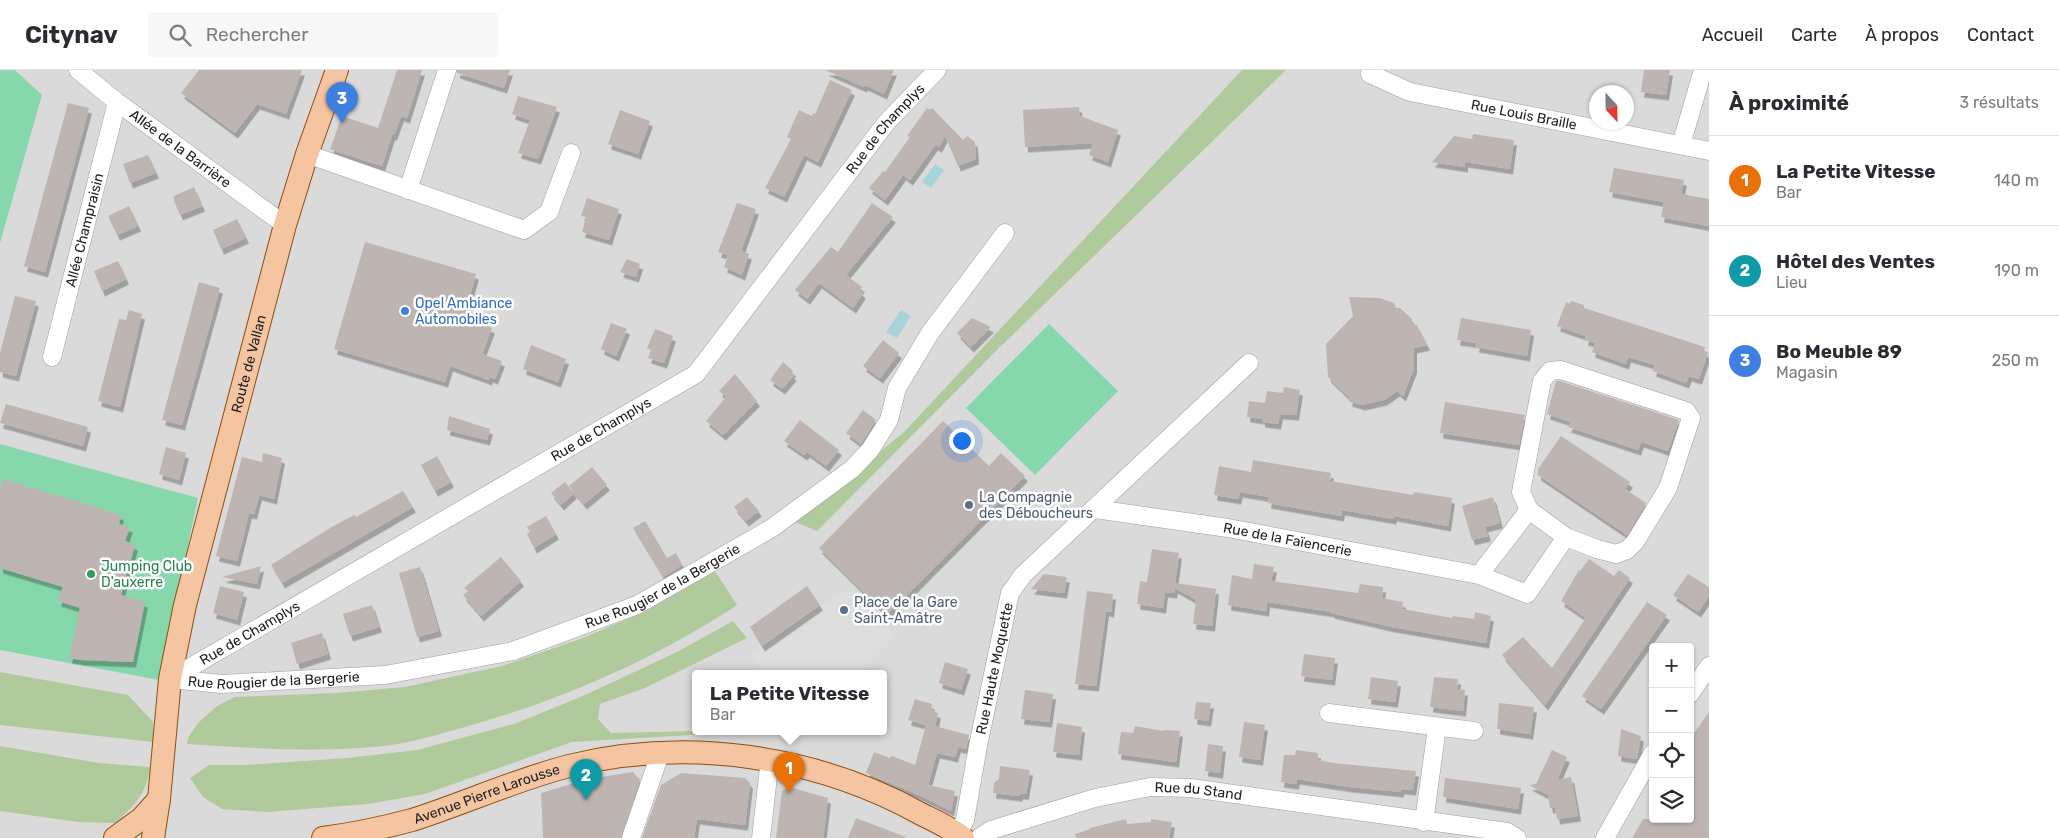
<!DOCTYPE html>
<html lang="fr">
<head>
<meta charset="utf-8">
<style>
	:root { --surface:#fff; --page:#f7f7f7; --text:#2b2b33; --muted:#7c7c81; --line:#e1e1e2; --accent:#bc0f28 }
	body { margin:0; font-family:Rubik,sans-serif; background:var(--page); color:var(--text) }
	.controls { position:absolute; right:15px; bottom:15px; display:grid; overflow:hidden; border-radius:5px; box-shadow:0 1px 4px #0004 }
	.controls button { width:45px; height:45px; display:grid; place-items:center; padding:0; border:0; border-bottom:1px solid var(--line); background:var(--surface); color:var(--text); font:25px sans-serif }
	.compass { position:absolute; left:1589px; top:15px; width:45px; height:45px; border-radius:50%; background:var(--surface); box-shadow:0 1px 4px #0004; rotate:158deg }
	.you { position:absolute; left:961px; top:370px; width:18px; height:18px; margin:-12px; border:4px solid #fff; border-radius:50%; background:#1a73e8; box-shadow:0 0 0 8px #1a73e833 }
	.badge { display:grid; place-items:center; width:32px; height:32px; border-radius:50%; background:var(--accent); color:#fff; font-size:16px; font-weight:700 }
	.pin { position:absolute; translate:-50% -41px; filter:drop-shadow(0 1px 2px #0008) }
	.pin::after { content:''; position:absolute; top:26px; width:18px; height:15px; background:inherit; clip-path:polygon(0 0,100% 0,50% 100%) }
	.popup { position:absolute; left:692px; top:600px; width:195px; height:65px; box-sizing:border-box; display:grid; place-content:center; border-radius:5px; background:var(--surface); filter:drop-shadow(0 1px 4px #0005); font-size:16px; white-space:nowrap; color:var(--muted) }
	.popup b { font-size:19px; color:var(--text) }
	.popup::after { content:''; position:absolute; left:50%; top:100%; margin-left:-10px; border:10px solid transparent; border-top-color:var(--surface) }
	.list { margin:0; padding:0; list-style:none }
	h2 { display:flex; justify-content:space-between; align-items:center; height:65px; margin:0; padding:0 20px; font-size:21px }
	h2 small { font-size:16px; font-weight:400; color:var(--muted) }
	.list li { display:grid; grid-template-columns:32px 1fr auto; gap:15px; align-items:center; box-sizing:border-box; height:90px; padding:0 20px; border-top:1px solid var(--line) }
	.list b { display:block; font-size:19px; white-space:nowrap }
	.list p { margin:0; font-size:16px; white-space:nowrap; color:var(--muted) }
	.list em { font-size:16px; font-style:normal; color:var(--muted) }
	.icon { flex:none; width:28px; height:28px; fill:none; stroke:currentColor; stroke-width:2; stroke-linecap:round; stroke-linejoin:round }
	.map { position:relative; flex:none; width:1709px; height:768px; overflow:hidden }
	header { display:flex; align-items:center; gap:30px; box-sizing:border-box; height:70px; padding:0 25px; background:var(--surface); border-bottom:1px solid var(--line) }
	header strong { font-size:24px }
	nav { display:flex; gap:28px; margin-inline-start:auto; font-size:18px }
	.search { width:350px; height:45px; background:var(--page); display:flex; align-items:center; gap:12px; box-sizing:border-box; padding:0 18px; border-radius:5px; color:var(--muted); font-size:19px }
	main { display:flex }
	aside { flex:1; background:var(--surface) }
	.map>svg:first-child { display:block }
	.residential { fill:#dbdada; fill-rule:evenodd }
	.forest { fill:#b0ca9c }
	.pitch { fill:#87d7ad }
	.parking { fill:#ddd }
	.water { fill:#a7d4d8 }
	.building { fill:#beb4b1; filter:url(#shadow) }
	.lines { fill:none; stroke-linecap:round; stroke-linejoin:round }
	.minor-casing { stroke:#9e9e9e; stroke-width:19 }
	.major-casing { stroke:#8c4e0b; stroke-width:24 }
	.minor { stroke:#fff; stroke-width:18 }
	.major { stroke:#f5c5a2; stroke-width:22 }
	.shop-dot { fill:#3f7fe0; stroke:#fff; stroke-width:2 }
	.service-dot { fill:#5c6f8a; stroke:#fff; stroke-width:2 }
	.leisure-dot { fill:#2e9e5b; stroke:#fff; stroke-width:2 }
	.labels { text-anchor:middle; stroke-width:5; stroke-linejoin:round; paint-order:stroke }
	.street-label { font-size:14px; fill:#1d1d1d; stroke:#fff }
	.shop-label { font-size:14px; fill:#366cbe; stroke:#fff; text-anchor:start }
	.service-label { font-size:14px; fill:#4e5e75; stroke:#fff; text-anchor:start }
	.leisure-label { font-size:14px; fill:#27864d; stroke:#fff; text-anchor:start }
</style>
</head>
<body>
<header>
<strong>Citynav</strong>
<div class="search"><svg class="icon" aria-label="search" viewBox="0 0 24 24"><circle cx="10" cy="10" r="6"/><path d="M15 15l6 6"/></svg>Rechercher</div>
<nav><a>Accueil</a><a>Carte</a><a>À propos</a><a>Contact</a></nav>
</header>
<main>
<div class="map">
<svg width="1709" height="768" viewBox="0 0 1709 768">
	<defs>
		<filter id="shadow"><feDropShadow dx="3" dy="5.5" stdDeviation="0" flood-color="#0004"/></filter>
	</defs>
	<rect width="100%" height="100%" fill="#eee9e4"/>
	<path class="residential" d="M0,0H1709V768H0ZM1596,22H1626V52H1596ZM1653,577H1690V749H1653ZM695,604H883V662H695Z"/>
	<path class="forest" d="M1242,0H1286L998,279L817,461L795,452L904,362Z
		M715,501L737,535C654,590 561,630 465,657C439,664 411,673 384,676C319,683 252,678 187,674L188,668L198,653L217,636L235,627L337,623L405,617L502,596L583,568L646,541Z
		M733,551L747,568L645,618L600,634L598,649L611,663L695,661L709,662V664L572,672L425,724L368,734L267,742L222,739L203,727L190,708L209,695H245L348,688L417,680L514,654L583,626L677,582Z
		M0,602L128,625L153,652V672L0,655Z
		M0,676L99,693L150,697C146,725 136,733 116,753L78,752L0,741Z"/>
	<path class="pitch" d="M1,0H15L42,25L0,173V1Z
		M1049,254L1118,321L1035,405L966,338Z
		M0,374L198,428L159,610L0,580Z"/>
	<path class="parking" d="M850,517L894,564L887,576L864,599L857,604H749L760,597L752,585Z"/>
	<path class="water" d="M935,94L944,100L931,118L922,112Z
		M901,240L911,246L897,268L886,262Z"/>
	<path class="building" d="M199,0H302L286,44L257,34L235,63L181,23Z
		M397,0H422L407,48L401,46L394,65H392L382,96L330,79L342,46L378,58Z
		M457,0H510L504,18L457,3Z
		M825,0H894L884,24L865,15L864,17Z
		M1644,0H1670L1666,25L1641,22Z
		M830,10L852,20L818,92L804,85L784,127L765,118L791,69L787,67L799,40L812,46L813,43L815,44Z
		M518,26L557,37L538,89L518,83L530,50L512,44Z
		M68,33L89,38L45,202L24,196Z
		M1079,37L1080,46L1118,60L1108,92L1089,85L1093,73L1025,77L1023,40Z
		M927,38L930,40L932,38L963,70L967,66L975,72L976,89L958,96L945,66L939,77L935,75L910,110L903,105L885,130L869,118L883,101L885,102L910,67L907,66Z
		M620,40L650,51L638,84L608,74Z
		M1473,64L1514,70L1510,99L1465,92V97L1432,92L1454,66L1472,69Z
		M148,85L156,103L130,113L123,94Z
		M1614,98L1684,110L1681,124L1709,129V156L1661,147L1664,132L1609,122Z
		M194,117L202,136L180,145L174,131V126Z
		M587,128L619,139L609,170L582,162L586,147L581,146Z
		M737,133L756,139L741,181L749,184L742,205L724,197L728,185L718,182Z
		M872,133L893,147L846,205L862,217L859,220L863,223L853,238L819,213L807,229L795,220L831,177L838,182Z
		M129,136L138,156L117,165L108,146Z
		M237,149L246,168L221,179L213,160Z
		M365,172L476,204L464,246L492,258L482,284L502,291L495,309L490,307L489,310L450,296L445,312L334,279Z
		M627,189L640,194L636,207L620,202Z
		M118,191L126,209L102,221L94,201Z
		M199,212L220,218L182,355L162,350Z
		M15,226L36,231L16,306L0,302V283Z
		M1349,227L1379,228L1394,233L1396,238H1400L1412,249V254L1417,255L1427,275L1414,278V298L1403,326L1397,321L1384,330L1362,335L1349,331L1350,328L1328,307L1326,274L1353,246Z
		M1571,231L1584,235V238L1705,277L1704,281L1708,282L1699,309L1689,306L1686,313L1653,301L1655,295L1628,287L1626,294L1592,282L1595,273L1585,270L1586,266L1557,256L1566,232L1570,234Z
		M129,240L142,244L120,337L98,331L119,249L126,250Z
		M972,248L991,257L971,277L957,263Z
		M1461,248L1531,260L1527,286L1476,277L1477,273L1457,270Z
		M611,253L627,259L616,286L601,279Z
		M655,259L673,266L664,293L648,288L651,280L647,278Z
		M883,270L899,283L880,308L863,296Z
		M531,275L566,289L558,312L523,299Z
		M783,292L793,301L791,304L794,305L782,319L770,310Z
		M735,304L757,331L723,365L706,351L726,327L719,321Z
		M1556,311H1560L1679,350L1668,381L1641,372L1638,380L1568,357L1571,352L1547,344Z
		M1284,317L1300,320L1296,345L1280,344L1278,354L1262,352V349L1247,347L1249,331L1265,333L1267,321L1283,323Z
		M1445,332L1525,345L1519,375L1440,363Z
		M6,334L88,357L83,376L0,353Z
		M863,340L876,350L861,374L846,363Z
		M449,346L490,359L487,370L447,360Z
		M800,350L839,380L826,396L807,382L804,385L784,371Z
		M943,351L989,396L1001,383L1025,406L887,545L819,478Z
		M1561,366L1630,412L1625,419L1646,433L1627,465L1538,405V399Z
		M166,377L186,383L179,410L159,404Z
		M263,383L282,388L274,429L259,425L254,444L249,443L237,491L216,486L242,387L262,392Z
		M437,386L451,412L435,421L421,395Z
		M1253,390L1331,403L1330,411L1413,425L1414,422L1452,428L1448,456L1394,446L1393,449L1342,440L1341,446L1268,433L1269,427L1240,422L1238,429L1214,425L1219,396L1251,402Z
		M592,397L607,415L584,434L569,416Z
		M3,409L121,445L119,454L130,457L125,471L135,475L121,525L145,532L133,592L81,590L69,588L80,538L58,531L63,517L0,498V420Z
		M565,412L574,423L561,435L551,423Z
		M403,421L413,437L282,513L271,495L330,458L354,445L356,447Z
		M747,427L759,441L746,451L734,437Z
		M1493,427L1500,453L1485,457L1488,466L1472,470L1462,436Z
		M546,446L556,464L534,478L527,464L530,462L527,457Z
		M645,451L667,488L676,483L682,495L663,507L633,458Z
		M1152,479L1179,483L1175,513L1216,519L1212,556L1193,554L1196,530L1175,518L1174,523L1165,522L1163,538L1137,534L1140,511L1147,512Z
		M501,487L521,511L481,546L463,525L468,521L464,518Z
		M1589,489L1614,506L1619,500L1630,508L1545,635L1502,585L1523,567L1552,598L1586,548L1561,531L1579,500L1580,501Z
		M1254,494L1274,497L1271,511L1358,523L1360,514L1383,517L1382,528L1403,532L1402,539L1452,548L1453,546L1474,549L1475,542L1491,546L1486,573L1392,557L1331,543L1332,542L1267,532L1266,541L1228,535L1232,505L1252,509Z
		M261,496L257,514L222,507Z
		M420,497L439,561L417,567L399,503Z
		M1044,504L1067,507L1064,523L1031,519Z
		M1688,504L1709,517V526L1698,542L1673,525Z
		M220,516L244,522L237,550L213,543Z
		M807,516L820,535L762,576L750,557Z
		M1087,521L1113,524L1111,542L1106,541L1096,616L1075,614Z
		M1647,532L1667,545L1601,639L1582,626Z
		M372,535L379,557L350,566L343,544Z
		M322,563L328,584L297,594L291,573Z
		M1304,584L1335,588L1332,610L1301,606Z
		M945,592L968,599L961,620L939,613Z
		M1371,607L1398,611L1395,632L1368,629Z
		M1434,607L1458,609L1457,619L1465,620L1463,641L1430,637Z
		M1025,620L1053,624L1049,652L1021,649Z
		M915,629L932,634L931,640L938,643L935,656L969,665L966,679L958,677L955,687L937,683L928,715L955,721L951,741L921,726L866,703L874,682L890,688L892,686L915,695L926,655L908,650Z
		M1196,632L1211,633L1208,651L1194,649Z
		M1499,633L1534,637L1530,664L1497,659Z
		M1709,642V768H1632L1643,749H1690V669Z
		M1244,652L1265,655L1260,690L1239,687Z
		M1057,653L1082,657L1079,685L1053,682Z
		M1135,656L1163,661L1164,660L1180,661L1176,692L1118,684L1121,662L1133,663Z
		M1621,659L1641,666L1637,689L1618,686Z
		M1208,674L1223,676L1220,703L1205,701Z
		M1296,680L1318,683V690L1333,693L1416,701L1413,720L1401,719V722L1350,717L1297,709L1296,714L1281,712L1284,685H1295Z
		M1552,680L1567,687L1557,710L1571,707L1578,746L1557,749L1555,738H1550L1548,725L1529,715L1536,714Z
		M1000,696L1030,700L1026,724H1020L1019,726L993,723L994,713L999,709Z
		M633,702L640,710L621,768H543L541,723L588,709Z
		M681,703L745,708L750,713L745,755L697,749L694,768H642L661,715Z
		M1445,708L1521,718L1518,739L1443,727Z
		M790,717L828,728L823,768H776L782,721Z
		M856,748L906,767L905,768H848Z
		M1126,749L1127,754L1151,752V749L1172,752L1169,768H1076L1075,764L1090,759V758Z"/>
	<g class="lines">
		<defs>
			<g id="minor">
				<path id="s1" d="M78,0L117,32L285,155"/>
				<path id="s2" d="M1370,4L1410,22L1709,81"/>
				<path d="M1681,75L1703,0"/>
				<path d="M307,84L524,160L549,142L571,83"/>
				<path d="M408,120L447,0"/>
				<path id="s3" d="M52,287L117,32"/>
				<path id="s4" d="M1095,439L1228,458L1479,505L1527,524L1566,467L1529,440L1479,505"/>
				<path d="M1529,440L1521,422L1542,311L1550,301L1561,300L1686,341L1691,348L1668,418L1635,472L1627,480L1616,484L1597,479L1566,467"/>
				<path id="s5" d="M170,609L222,614L385,605L513,581L637,535L772,458L852,399L870,380L889,350L897,318L930,263L1005,163"/>
				<path id="s6" d="M170,609L696,304L886,53L937,0"/>
				<path d="M1690,624L1709,596"/>
				<path d="M1329,643L1474,661"/>
				<path d="M1424,752L1437,657"/>
				<path id="s7" d="M958,764L965,750L978,676L1010,523L1023,505L1249,293"/>
				<path d="M631,768L660,684"/>
				<path d="M761,768L770,689"/>
				<path id="s8" d="M979,768L991,760L1095,728L1150,717L1191,718L1507,762L1517,768"/>
				<path d="M1605,768L1653,683"/>
			</g>
			<g id="major">
				<path d="M115,768L141,749L159,729"/>
				<path id="s9" d="M153,768L159,729L170,609L185,535L285,155L307,84L337,0"/>
				<path id="s10" d="M323,768C353,764 382,758 412,750C465,733 515,710 569,696C687,667 815,685 921,744C935,751 951,758 963,768"/>
			</g>
		</defs>
		<use href="#minor" class="minor-casing"/>
		<use href="#major" class="major-casing"/>
		<use href="#minor" class="minor"/>
		<use href="#major" class="major"/>
	</g>
	<circle class="shop-dot" cx="405" cy="241" r="5"/>
	<g class="service-dot">
		<circle cx="969" cy="435" r="5"/>
		<circle cx="844" cy="540" r="5"/>
	</g>
	<circle class="leisure-dot" cx="91" cy="504" r="5"/>
	<g class="labels">
		<g class="street-label">
			<text dy="5" stroke="none"><textPath href="#s2" startOffset="160">Rue Louis Braille</textPath></text>
			<text dy="5" stroke="none"><textPath href="#s6" startOffset="918">Rue de Champlys</textPath></text>
			<text dy="5" stroke="none"><textPath href="#s1" startOffset="129">Allée de la Barrière</textPath></text>
			<text dy="5" stroke="none"><textPath href="#s3" startOffset="131">Allée Champraisin</textPath></text>
			<text dy="5" stroke="none"><textPath href="#s9" startOffset="485">Route de Vallan</textPath></text>
			<text dy="5" stroke="none"><textPath href="#s6" startOffset="498">Rue de Champlys</textPath></text>
			<text dy="5" stroke="none"><textPath href="#s4" startOffset="195">Rue de la Faïencerie</textPath></text>
			<text dy="5" stroke="none"><textPath href="#s5" startOffset="509">Rue Rougier de la Bergerie</textPath></text>
			<text dy="5" stroke="none"><textPath href="#s6" startOffset="92">Rue de Champlys</textPath></text>
			<text dy="5" stroke="none"><textPath href="#s7" startOffset="170">Rue Haute Moquette</textPath></text>
			<text dy="5" stroke="none"><textPath href="#s5" startOffset="104">Rue Rougier de la Bergerie</textPath></text>
			<text dy="5" stroke="none"><textPath href="#s8" startOffset="228">Rue du Stand</textPath></text>
			<text dy="5" stroke="none"><textPath href="#s10" startOffset="170">Avenue Pierre Larousse</textPath></text>
		</g>
		<g class="shop-label">
			<text x="415" y="238">Opel Ambiance<tspan x="415" dy="16">Automobiles</tspan></text>
		</g>
		<g class="service-label">
			<text x="979" y="432">La Compagnie<tspan x="979" dy="16">des Déboucheurs</tspan></text>
			<text x="854" y="537">Place de la Gare<tspan x="854" dy="16">Saint-Amâtre</tspan></text>
		</g>
		<g class="leisure-label">
			<text x="101" y="501">Jumping Club<tspan x="101" dy="16">D'auxerre</tspan></text>
		</g>
	</g>
</svg>
<div class="controls">
<button>+</button>
<button>−</button>
<button><svg class="icon" aria-label="locate" viewBox="0 0 24 24"><circle cx="12" cy="12" r="6"/><path d="M12 2v4M12 18v4M2 12h4M18 12h4"/></svg></button>
<button><svg class="icon" aria-label="layers" viewBox="0 0 24 24"><path d="M12 4l9 5-9 5-9-5zM3 14l9 5 9-5"/></svg></button>
</div>
<svg class="compass" viewBox="-18 -18 36 36"><path d="M0-13l5 13h-10z" fill="#e53935"/><path d="M0 13l5-13h-10z" fill="#7c7c81"/></svg>
<div class="you"></div>
<div class="pin badge" style="left:789px;top:723px;background:#e8710a">1</div>
<div class="popup"><b>La Petite Vitesse</b>Bar</div>
<div class="pin badge" style="left:586px;top:730px;background:#0f9aa8">2</div>
<div class="pin badge" style="left:342px;top:53px;background:#3f7fe0">3</div>
</div>
<aside>
<h2>À proximité<small>3 résultats</small></h2>
<ul class="list">
<li><span class="badge" style="background:#e8710a">1</span><div><b>La Petite Vitesse</b><p>Bar</p></div><em>140 m</em></li>
<li><span class="badge" style="background:#0f9aa8">2</span><div><b>Hôtel des Ventes</b><p>Lieu</p></div><em>190 m</em></li>
<li><span class="badge" style="background:#3f7fe0">3</span><div><b>Bo Meuble 89</b><p>Magasin</p></div><em>250 m</em></li>
</ul>
</aside>
</main>
</body>
</html>
